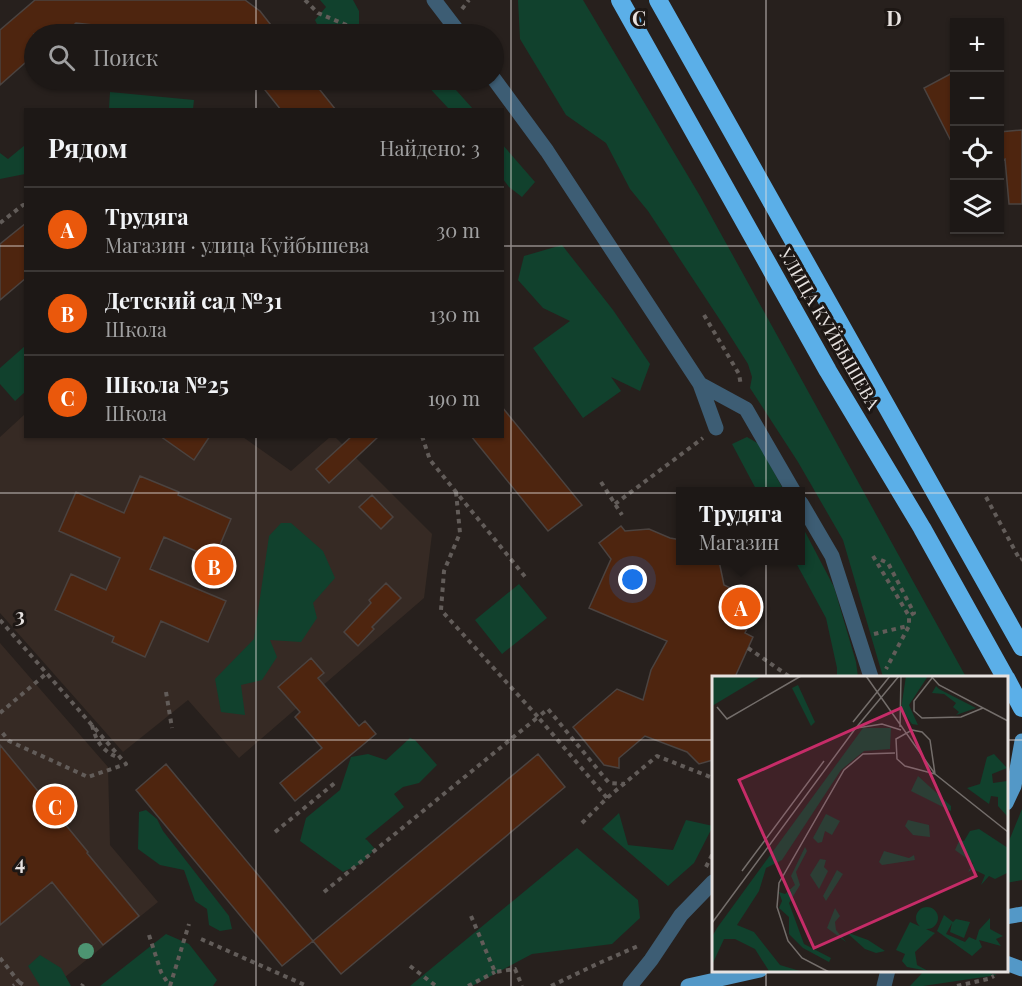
<!DOCTYPE html>
<html lang="ru">
<head>
<meta charset="utf-8">
<style>
	:root { --surface:#1d1816; --page:#2a2523; --text:#f1f3f6; --muted:#a0a0a1; --line:#3b3735; --accent:#ea580c }
	body { margin:0; font-family:"Playfair Display",serif; background:var(--page); color:var(--text) }
	.controls { position:absolute; right:18px; top:18px; display:grid; overflow:hidden; border-radius:0px; box-shadow:0 2px 4px #0004 }
	.controls button { width:54px; height:54px; display:grid; place-items:center; padding:0; border:0; border-bottom:2px solid var(--line); background:var(--surface); color:var(--text); font:30px sans-serif }
	.you { position:absolute; left:633px; top:580px; width:21px; height:21px; margin:-15px; border:4px solid #fff; border-radius:50%; background:#1a73e8; box-shadow:0 0 0 9px #1a73e833 }
	.badge { display:grid; place-items:center; width:39px; height:39px; border-radius:50%; background:var(--accent); color:#fff; font-size:20px; font-weight:700 }
	.pin { position:absolute; translate:-50% -50%; border:3px solid #fff; box-shadow:0 2px 6px #0006 }
	.popup { position:absolute; left:676px; top:487px; width:129px; height:78px; box-sizing:border-box; display:grid; place-content:center; border-radius:0px; background:var(--surface); filter:drop-shadow(0 2px 4px #0005); font-size:20px; white-space:nowrap; color:var(--muted) }
	.popup b { font-size:22px; color:var(--text) }
	.popup::after { content:''; position:absolute; left:50%; top:100%; margin-left:-12px; border:12px solid transparent; border-top-color:var(--surface) }
	.list { margin:0; padding:0; list-style:none }
	h2 { display:flex; justify-content:space-between; align-items:center; height:78px; margin:0; padding:0 24px; font-size:26px }
	h2 small { font-size:20px; font-weight:400; color:var(--muted) }
	.list li { display:grid; grid-template-columns:39px 1fr auto; gap:18px; align-items:center; box-sizing:border-box; height:84px; padding:0 24px; border-top:2px solid var(--line) }
	.list b { display:block; font-size:22px; white-space:nowrap }
	.list p { margin:0; font-size:20px; white-space:nowrap; color:var(--muted) }
	.list em { font-size:20px; font-style:normal; color:var(--muted) }
	.icon { flex:none; width:33px; height:33px; fill:none; stroke:currentColor; stroke-width:2; stroke-linecap:round; stroke-linejoin:round }
	.map { position:relative; flex:none; width:1022px; height:986px; overflow:hidden }
	.search { position:absolute; background:var(--surface); box-shadow:0 2px 4px #0004; left:24px; top:24px; width:480px; height:66px; display:flex; align-items:center; gap:15px; box-sizing:border-box; padding:0 21px; border-radius:33px; color:var(--muted); font-size:22px }
	.panel { position:absolute; background:var(--surface); box-shadow:0 2px 4px #0004; left:24px; top:108px; width:480px; height:330px; border-radius:0px }
	.map>svg:first-child { display:block }
	.built { fill:#362a24 }
	.green { fill:#11412d }
	.building { fill:#4e250f; stroke:#4b4340; stroke-width:1.5 }
	.lines { fill:none; stroke-linecap:round; stroke-linejoin:round }
	.path { stroke:#625c59; stroke-width:4; stroke-dasharray:4.5 4.5; stroke-linecap:butt }
	.minor { stroke:#3d5d74; stroke-width:15 }
	.major { stroke:#5398c7; stroke-width:15 }
	.highway { stroke:#5bafe8; stroke-width:18 }
	.tree { fill:#4d9572 }
	.grid { fill:none; stroke:#e7e2e0; stroke-width:1.5; stroke-opacity:0.55 }
	.labels { text-anchor:middle; stroke-width:6; stroke-linejoin:round; paint-order:stroke }
	.street-label { font-size:18px; fill:#e7e2e0; stroke:#1d1714 }
	.inset-road { fill:none; stroke:#746e6b; stroke-width:1.5 }
	.view { fill:#c62c68; fill-opacity:0.15; stroke:#c62c68; stroke-width:3 }
	.inset-edge { fill:none; stroke:#e7e2e0; stroke-width:3 }
	.grid-label { font-size:20px; text-anchor:middle; font-weight:bold; fill:#e7e2e0; stroke:#1d1714; stroke-width:6; stroke-linejoin:round; paint-order:stroke }
</style>
</head>
<body>
<div class="map">
<svg width="1022" height="986" viewBox="0 0 1022 986">
	<rect width="100%" height="100%" fill="#27201d"/>
	<path class="built" d="M25,414L26,436L243,437L291,471L330,437H335L432,534L424,598L239,758L188,700L123,752L0,613V437Z
		M0,643L108,767L110,845L158,902L54,986H0Z"/>
	<path class="green" d="M320,0H353L359,11V34H322L315,20L326,7Z
		M518,0H583L700,196L966,677H883L843,540L798,462L750,388L752,377L748,364L724,326L648,211L630,189L606,143L566,115L520,39Z
		M419,80H447L473,109H449L423,81Z
		M110,92L194,100L193,109H109Z
		M502,144L535,182L522,197L509,187L503,179Z
		M25,145V174L0,179V153L8,159Z
		M562,245L613,310L650,364L640,391L611,377L621,391L583,418L533,348L570,321L543,308L518,280L524,256Z
		M25,346V392L15,401L0,384V368Z
		M747,437L759,444L784,491H757L732,444Z
		M281,523H291L323,551L335,578L313,603L317,618L301,642L270,640L277,657L262,680L241,685L245,715L221,712L215,679L254,639L269,536Z
		M801,524L834,587L856,662L858,677H837V668L826,618L795,561L801,560Z
		M519,584L547,618L502,654L475,620Z
		M410,738L415,740L437,765L419,783L403,787L394,794L404,807L365,839L367,840L375,849L362,863L343,872L300,841L306,818L340,790L351,757L368,754L386,760Z
		M1022,809V880L1006,883V847L1011,836Z
		M146,810L157,819L163,831L229,916L232,929L220,931L209,925L207,909L195,901L184,870L160,865L138,849L139,812Z
		M619,813L628,845L673,850L686,820L713,826L694,863L668,886L602,829Z
		M577,848L638,900L640,918L612,944L532,954L472,986H410Z
		M166,934L189,944L217,980L213,986H100Z
		M40,955L61,968L71,986H40L28,966Z
		M929,970H981L997,975L923,986H910L924,971Z"/>
	<path class="building" d="M35,0H245L260,11L278,34H173L76,23L63,34H34V55L0,85V30Z
		M954,72V147L924,88Z
		M257,80H312L336,110H281Z
		M1022,130V204H1009L1005,159L999,163V132Z
		M26,223V278L0,300V244Z
		M502,407L582,505L548,531L471,436H502Z
		M160,436H210L194,460Z
		M352,436H379L329,483L316,469Z
		M140,476L179,492L178,495L231,519L214,559L164,537L150,569L226,601L208,642L161,621L145,657L112,642L114,637L55,610L71,574L106,590L120,558L59,531L76,492L124,513Z
		M372,495L393,517L381,529L359,507Z
		M621,526L625,531L649,529L670,538L681,540V561H719L724,585L760,602L745,633L753,637L735,677H713V760L699,764L687,752L645,736L619,758V768L604,765L573,727L617,689L643,700L651,670L667,641L589,608L611,559L599,543Z
		M386,583L401,598L372,627L374,629L358,646L344,632L371,603L369,600Z
		M311,658L324,673L318,678L359,726L365,721L376,734L295,801L280,783L322,748L295,717L300,712L278,687Z
		M0,745L88,852L87,853L139,916L103,945L52,882L0,925Z
		M538,754L565,787L341,974L313,941Z
		M166,764L313,941L282,966L136,790Z"/>
	<g class="lines">
		<path class="path" d="M305,0L318,13L365,33L432,32L435,34
			M462,9L469,0
			M0,223L23,205H26
			M704,315L739,374L741,386
			M422,436L430,460L527,579
			M601,482L622,515
			M456,492L460,533L444,571L441,610L538,717L548,709L609,783L625,784
			M986,497L1020,560L1022,559
			M615,504L703,438
			M873,556L909,616
			M881,560L888,563L914,613L909,616V626L886,669
			M0,620L126,764L88,777L9,741L0,730
			M874,634L908,626
			M748,648L790,677
			M166,692L172,728
			M0,713L47,673
			M92,725C96,742 104,753 120,758
			M582,823L607,798L657,756L713,778
			M275,832L336,782
			M706,867L713,853
			M324,892L538,717L607,798
			M471,916L495,972L515,969L522,986
			M149,935L161,972L169,985
			M201,939L307,986
			M0,958L19,982L13,986
			M410,966L436,986
			M19,982L25,986
			M82,986L83,984
			M170,986L189,924
			M468,986L495,972
			M551,986L597,964L638,946
			M957,986L988,979L994,976"/>
		<path class="minor" d="M434,0L460,34
			M494,79L547,151L700,384L746,409L794,492
			M700,384L716,428
			M801,503L832,556L871,677
			M630,986L651,960L681,915L713,882
			M884,986L888,970"/>
		<path class="major" d="M1006,803L1014,786L1022,741
			M1006,917L1022,914
			M1006,963L1022,969
			M688,986L760,970"/>
		<path class="highway" d="M620,0L828,371L922,528L1005,677
			M658,0L1022,647
			M1006,678L1022,708"/>
	</g>
	<circle class="tree" cx="86" cy="951" r="8"/>
	<path class="grid" d="M256,0V34M511,0V986M766,0V677M256,80V110M0,246H26M502,246H1022M256,436V986M0,493H1022M0,740H713M1006,740H1022M766,970V986"/>
	<g class="labels">
		<g class="street-label">
			<text transform="translate(829 329) rotate(60)" y="6">УЛИЦА КУЙБЫШЕВА</text>
		</g>
	</g>
	<g transform="translate(712 676)">
		<rect width="296" height="296" fill="#27201d"/>
		<path d="M0,0H50L0,30ZM194,0H216L197,29L206,49L200,48L189,33ZM86,9L103,46L99,50L80,12ZM224,10L227,13L264,32L244,39L247,36L241,31L244,27L232,18L220,17ZM151,52H179L178,73L152,75L129,94L70,184L54,192L47,215L25,249L42,256L68,289L88,295H57L43,273L23,263H12L0,289V261L5,252ZM282,78L295,92L280,98L281,107L295,105V140L286,130V121L279,120L277,128L255,112L268,108L275,81ZM206,100L239,130V135L199,115ZM114,138L128,145L120,159L113,155L110,166L106,167L101,162ZM196,144L217,149L218,161L201,159L193,150ZM267,153L296,172L295,197L283,203L277,200L269,209L273,199L261,193L256,196L261,187L243,174L247,165H252L258,155ZM93,171L95,175L84,196L88,209L77,227L92,268L119,282L117,286L91,272L77,258V241L67,232L70,225L67,216L73,218L83,209L79,200ZM172,175L197,182L202,179L203,184L170,189L167,186ZM108,183L114,184L112,191L116,195L107,213L98,199ZM125,194L131,198L114,225L111,220ZM204 242a11 11 0 1 1 22 0a11 11 0 1 1-22 0ZM123,232L128,240L123,246L124,254L134,266L115,252ZM232,239L241,246L244,243L258,246L252,262L238,256L240,247L234,258L253,266L257,261L264,264L267,254L278,242V253L291,260L284,263L289,270L267,264L270,271L260,280L225,255ZM198,246L223,257L203,276L205,289L216,295L195,291L190,285L193,278L184,274ZM134,256L156,264L173,275L164,277L153,273Z" fill="#11412d"/>
		<path class="inset-road" d="M154,0L223,98L296,156M159,0H178M219,0L227,9L296,45M220,2L202,25V35L210,42L249,41L271,32M5,31L15,43L89,0M141,46L178,0M188,51L189,0M145,52L170,48L189,54M200,54L210,56L218,64L223,98L193,90L185,83L184,63ZM30,195L112,85M0,247L143,53L187,0M117,296L90,282L76,265L65,231L67,207L132,94L151,78L183,77"/>
		<path class="view" d="M189,32L264,200L102,272L27,104Z"/>
		<rect width="296" height="296" class="inset-edge"/>
	</g>
	<g class="grid-label">
		<text x="639" y="26">C</text>
		<text x="894" y="26">D</text>
		<text x="20" y="623">3</text>
		<text x="20" y="870">4</text>
	</g>
</svg>
<div class="controls">
<button>+</button>
<button>−</button>
<button><svg class="icon" aria-label="locate" viewBox="0 0 24 24"><circle cx="12" cy="12" r="6"/><path d="M12 2v4M12 18v4M2 12h4M18 12h4"/></svg></button>
<button><svg class="icon" aria-label="layers" viewBox="0 0 24 24"><path d="M12 4l9 5-9 5-9-5zM3 14l9 5 9-5"/></svg></button>
</div>
<div class="you"></div>
<div class="pin badge" style="left:741px;top:607px">A</div>
<div class="popup"><b>Трудяга</b>Магазин</div>
<div class="pin badge" style="left:214px;top:566px">B</div>
<div class="pin badge" style="left:55px;top:806px">C</div>
<div class="search"><svg class="icon" aria-label="search" viewBox="0 0 24 24"><circle cx="10" cy="10" r="6"/><path d="M15 15l6 6"/></svg>Поиск</div>
<section class="panel">
<h2>Рядом<small>Найдено: 3</small></h2>
<ul class="list">
<li><span class="badge">A</span><div><b>Трудяга</b><p>Магазин · улица Куйбышева</p></div><em>30 m</em></li>
<li><span class="badge">B</span><div><b>Детский сад №31</b><p>Школа</p></div><em>130 m</em></li>
<li><span class="badge">C</span><div><b>Школа №25</b><p>Школа</p></div><em>190 m</em></li>
</ul>
</section>
</div>
</body>
</html>
